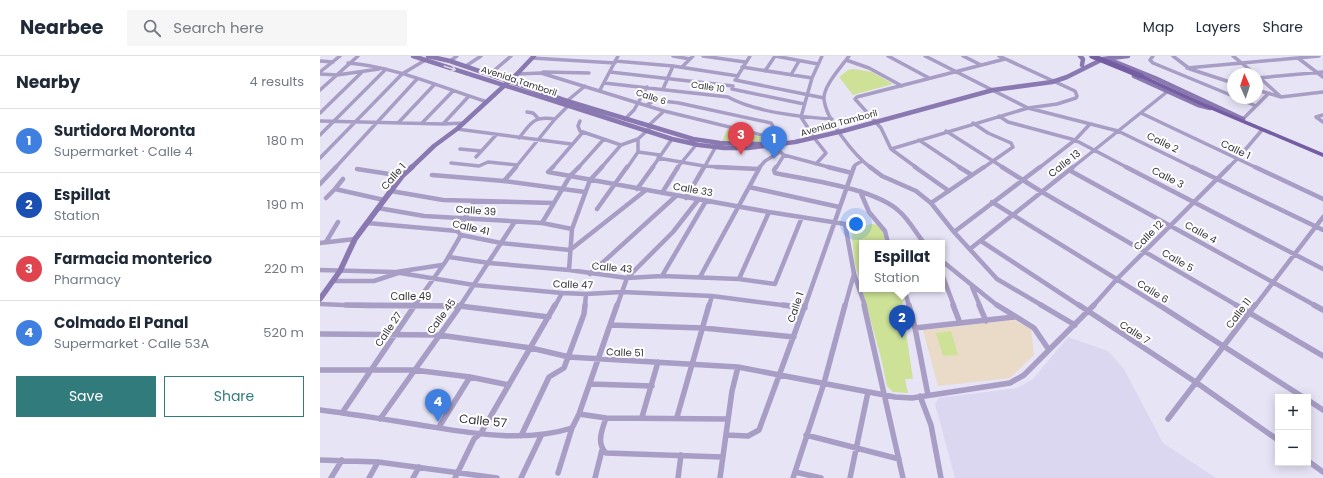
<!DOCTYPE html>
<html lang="en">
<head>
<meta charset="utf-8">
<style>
	:root { --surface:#fff; --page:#f6f6f7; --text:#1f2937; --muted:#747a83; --line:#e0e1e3; --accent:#327b7d }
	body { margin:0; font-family:Poppins,sans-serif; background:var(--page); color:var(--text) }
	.controls { position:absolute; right:12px; bottom:12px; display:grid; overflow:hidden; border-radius:0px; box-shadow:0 2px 10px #0003 }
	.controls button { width:36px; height:36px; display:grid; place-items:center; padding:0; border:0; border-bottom:1px solid var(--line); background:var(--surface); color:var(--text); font:20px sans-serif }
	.compass { position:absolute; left:907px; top:12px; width:36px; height:36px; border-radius:50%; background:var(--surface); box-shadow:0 2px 10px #0003; rotate:357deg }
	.you { position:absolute; left:536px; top:168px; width:14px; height:14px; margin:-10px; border:3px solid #fff; border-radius:50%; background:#1a73e8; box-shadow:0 0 0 6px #1a73e833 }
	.badge { display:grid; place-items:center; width:26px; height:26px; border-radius:50%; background:var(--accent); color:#fff; font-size:13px; font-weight:700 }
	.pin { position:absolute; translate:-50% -33px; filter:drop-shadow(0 1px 2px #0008) }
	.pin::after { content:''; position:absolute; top:21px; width:14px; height:12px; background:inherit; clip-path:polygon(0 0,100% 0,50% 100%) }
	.popup { position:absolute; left:539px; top:184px; width:86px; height:52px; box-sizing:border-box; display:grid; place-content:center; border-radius:0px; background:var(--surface); filter:drop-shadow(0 1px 3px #0005); font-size:13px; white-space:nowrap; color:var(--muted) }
	.popup b { font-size:15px; color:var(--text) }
	.popup::after { content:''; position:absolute; left:50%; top:100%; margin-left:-8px; border:8px solid transparent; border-top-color:var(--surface) }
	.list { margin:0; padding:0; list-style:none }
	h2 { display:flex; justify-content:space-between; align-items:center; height:52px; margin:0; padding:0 16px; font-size:17px }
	h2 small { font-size:13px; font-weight:400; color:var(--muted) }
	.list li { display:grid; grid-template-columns:26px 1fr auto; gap:12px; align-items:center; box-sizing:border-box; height:64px; padding:0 16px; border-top:1px solid var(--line) }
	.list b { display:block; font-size:15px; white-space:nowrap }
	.list p { margin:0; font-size:13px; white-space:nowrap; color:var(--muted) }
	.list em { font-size:13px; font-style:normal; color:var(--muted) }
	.actions { display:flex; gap:8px; padding:12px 16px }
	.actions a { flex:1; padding:9px 0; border:1px solid var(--accent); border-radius:0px; text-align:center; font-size:14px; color:var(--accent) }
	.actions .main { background:var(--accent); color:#fff }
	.icon { flex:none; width:22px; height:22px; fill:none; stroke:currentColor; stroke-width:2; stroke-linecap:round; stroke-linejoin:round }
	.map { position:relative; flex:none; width:1003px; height:422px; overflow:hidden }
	header { display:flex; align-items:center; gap:24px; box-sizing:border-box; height:56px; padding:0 20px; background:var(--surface); border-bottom:1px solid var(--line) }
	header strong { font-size:19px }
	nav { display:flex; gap:22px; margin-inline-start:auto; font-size:14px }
	.search { width:280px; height:36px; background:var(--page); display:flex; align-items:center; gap:10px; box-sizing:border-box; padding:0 14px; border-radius:0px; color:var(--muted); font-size:15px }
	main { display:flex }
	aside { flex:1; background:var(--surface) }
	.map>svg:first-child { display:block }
	.built { fill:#dcd7f1 }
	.education { fill:#eadac8 }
	.green { fill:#cde197 }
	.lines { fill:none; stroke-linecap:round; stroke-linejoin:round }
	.street-far2 { stroke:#a89dc4; stroke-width:3.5 }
	.street-far1 { stroke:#a89dc4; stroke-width:4.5 }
	.street { stroke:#a89dc4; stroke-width:5.5 }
	.secondary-far1 { stroke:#8a78b1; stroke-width:4.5 }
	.secondary { stroke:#8a78b1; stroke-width:5.5 }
	.primary { fill:#755da3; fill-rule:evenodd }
	.primary-bridge { stroke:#755da3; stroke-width:5.5 }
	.oneway { stroke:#dcd6e8 }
	.labels { text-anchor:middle; stroke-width:4; stroke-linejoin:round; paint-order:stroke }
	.far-street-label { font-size:9px; fill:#35333a; stroke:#fff }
	.street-label { font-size:10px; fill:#35333a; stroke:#fff }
	.near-street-label { font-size:12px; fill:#35333a; stroke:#fff }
</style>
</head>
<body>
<header>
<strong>Nearbee</strong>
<div class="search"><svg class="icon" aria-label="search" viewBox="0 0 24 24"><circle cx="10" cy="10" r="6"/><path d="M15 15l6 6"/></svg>Search here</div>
<nav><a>Map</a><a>Layers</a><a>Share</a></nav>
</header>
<main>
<aside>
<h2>Nearby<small>4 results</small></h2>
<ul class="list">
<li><span class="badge" style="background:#3f7fe0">1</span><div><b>Surtidora Moronta</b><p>Supermarket · Calle 4</p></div><em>180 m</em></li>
<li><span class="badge" style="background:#1a4fb4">2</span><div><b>Espillat</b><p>Station</p></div><em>190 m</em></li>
<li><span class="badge" style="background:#e0444e">3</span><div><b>Farmacia monterico</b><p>Pharmacy</p></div><em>220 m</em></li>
<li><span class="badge" style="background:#3f7fe0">4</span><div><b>Colmado El Panal</b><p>Supermarket · Calle 53A</p></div><em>520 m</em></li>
</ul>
<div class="actions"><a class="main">Save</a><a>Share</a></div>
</aside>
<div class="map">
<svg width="1003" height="422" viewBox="0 0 1003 422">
	<rect width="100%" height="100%" fill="#e7e4f6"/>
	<path class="built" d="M748,281L788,295L804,313L843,387L896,422H635L615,348L619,342L697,332L713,323Z"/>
	<path class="education" d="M694,264L711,273L714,299L690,322L618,330L603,274Z"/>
	<path class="green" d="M533,13L552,16L573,28L533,39L519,21L528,14Z
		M408,73L446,82L447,83L444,85H402Z
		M552,168C563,169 563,178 566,187H542V232L535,208L531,173L536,171Z
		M542,233H582L584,243L582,249L593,323H585L588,337L573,336L567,330L561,302Z
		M631,275L638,299L623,300L616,277Z"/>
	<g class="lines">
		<path class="street-far2" d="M353,0L370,3
			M383,0L425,6
			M455,0L498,8
			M529,0C522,10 503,30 504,43C506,64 534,99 551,112
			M568,0L609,22
			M605,0L708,52L798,75L874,112
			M643,0L661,9
			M833,0L830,4L833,7L913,40
			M853,0L870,13L913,27
			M913,0L935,18
			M212,2L295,7
			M978,2L1003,21
			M526,4L549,12L582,30
			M0,5L13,6
			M130,5L137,0
			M295,5L353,10L418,20
			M28,7C73,10 123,32 167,46
			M146,10L161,0
			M362,11L373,0
			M422,11L492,22
			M867,12L999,0
			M445,15L455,0
			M0,16L20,0
			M223,16L269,17
			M290,16L413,30
			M0,18L17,19L59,13
			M170,18L191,0
			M197,18L221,17L344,55L450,81L458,87L460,96L464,99L512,112
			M471,19L479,5
			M417,21L430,0
			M937,22L1003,16
			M940,22L960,40
			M415,24L504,42
			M284,27L408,41C435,56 481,61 512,63
			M343,33L353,10
			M412,33L484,48
			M0,34L38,0
			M280,34L298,0
			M937,34L961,41L1003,36
			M917,42L936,50
			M247,45L265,30
			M327,49L335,44L359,47L451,67L453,70L450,81
			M207,56L213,57L217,61
			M0,57L42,16
			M821,57L937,112
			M1003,59L996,61L1003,66
			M679,60L688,66L755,84L808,112
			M305,63L314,54L327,31
			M923,63L949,37
			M0,65L123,68L144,67
			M260,65L258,70L260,75L301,89
			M79,66L114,29
			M102,67L133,35
			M653,67L668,77L691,87L693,91L663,112
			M123,68L149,40
			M328,70L344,55
			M137,73L251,88
			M626,75L684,112
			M0,79L66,13
			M493,80L481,61L492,22L502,0
			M199,82C212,66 213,60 235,63
			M495,83L506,97L496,108
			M599,84L641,112
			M140,93L161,95
			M571,93L708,52L737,48L756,42L757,40L755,35L679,0
			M925,94L942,74
			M318,96L340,99
			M156,101L176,79
			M0,102L82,18L107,3
			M338,102L384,110L414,112
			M131,107L159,110L168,106L197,109
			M15,112L97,23
			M195,112L235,63L251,47
			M232,112L263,76
			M258,112L284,83
			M281,112L301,89L318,83
			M307,112L318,96V83L331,71
			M332,112L352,83
			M357,112L376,89
			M384,112L395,92
			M439,112L445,105L460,96
			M456,112L464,99
			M534,112L535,109L542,105
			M597,112L571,93L561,72L535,43L537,41L685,3
			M719,112L755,84L770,68
			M752,112L848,35
			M908,112L917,103"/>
		<path class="street-far1" d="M233,111L228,116L449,156L525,168L534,218L545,250
			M396,111L438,113
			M456,111L454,114L455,117C488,124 555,132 580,156C589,164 596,177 604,187
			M508,111L532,117
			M550,111L562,120L596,135L611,147L634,176L677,223L723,250
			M595,111L629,135
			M639,111L652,119
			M682,111L722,136L918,250
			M806,111L1003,213
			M872,111L1003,174
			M935,111L1003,143
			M37,113L82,120
			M749,114L996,250
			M112,119L184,125L265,136
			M23,123L15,133L64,144
			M184,125L196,111
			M0,128L16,111
			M429,131L519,151
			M317,133L333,111
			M71,135L123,144L233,147
			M540,135L549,156L565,175L568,187
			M342,137L358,111
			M6,142L15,133
			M366,142L384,111
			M672,146L840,250
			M611,147L664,111
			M58,152L104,160L222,167L252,173
			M277,153L307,111
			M47,167L137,175L141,179L181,187L250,194L326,134
			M222,167L250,120L259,111
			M137,175L155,145
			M634,176L720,111
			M661,185L760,250
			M6,186L18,166
			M0,187L35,183
			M650,193L753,111
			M129,201L169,207L249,214L307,222L342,220L419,223L455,228L482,161
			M622,205L678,250
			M0,214L74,216L154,229L242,237L266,238L302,236L392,240L470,250
			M249,214L252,173L270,124L282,111
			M76,216L122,209
			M270,218L356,140
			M622,218L634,250
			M342,220L386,145
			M380,221L440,111
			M419,223L449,156
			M14,225H54L78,217
			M652,231L660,250
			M584,233L589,250
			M0,248L46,250H141
			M94,250L126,205L141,179
			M140,250L194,167
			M235,250L242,237
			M265,250L266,238
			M297,250L307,222L353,176L378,144
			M389,250L392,240
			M485,250L534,111
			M525,250L534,218
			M773,250L797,223L909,111
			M935,250L1003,161"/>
		<path class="street" d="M26,249L140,250L229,261
			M463,249L485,252
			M544,249L583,422
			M589,249L595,272L608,339
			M633,249L640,267
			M659,249L666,265
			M677,249L714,272L729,294
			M721,249L755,269
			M759,249L877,327L958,384
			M839,249L983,341
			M916,249L1003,300
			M994,249L1003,254
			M290,269L383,272L474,281
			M595,272L694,261
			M0,278L119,279L211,292L249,301L418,311L575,341L592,342L690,327L704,319L774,249
			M0,314H94L150,321L189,329
			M270,328L332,330
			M600,340L611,369L621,422
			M988,344L1003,354
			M0,354C31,358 63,363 94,368C146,376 201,388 252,372
			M22,357L95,249
			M259,358L286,362L407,363
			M322,361L338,306
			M357,361L389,249
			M286,362C282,374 276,387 286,397L402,401
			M60,363L141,249
			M848,363L935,249
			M119,371L150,321
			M406,379L428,380L439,374L485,249
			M486,379L579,403
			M201,380L229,321L244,312L264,258L265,249
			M0,404L58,406L177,422
			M988,405L1003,416
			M475,416L501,422
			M238,417L252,372L259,358L297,249
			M11,422L22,404
			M49,422L58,406
			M93,422L99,411
			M135,422L154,383L161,377L235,249
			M201,422L221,380
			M275,422L282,394
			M358,422L361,399
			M400,422L412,335L418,311
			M473,422L504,327L525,249
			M530,422L548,336"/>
		<path class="secondary-far1" d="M93,0L352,83L379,89L404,92H428L475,86L523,75L673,34L732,26L747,21L783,3L808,0
			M108,0L130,5L247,45L373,83L400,87L443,88
			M760,0L763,3L762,9
			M788,3L835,22L923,63
			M814,20L878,49L890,52
			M91,112L114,90L137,73L197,18L214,0"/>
		<path class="secondary" d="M0,243L20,215L35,183L82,120L92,111"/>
		<path class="primary" d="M819,19H823L884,47L1003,97V101L880,49L819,21Z"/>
		<path class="primary-bridge" d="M772,0L821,20"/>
	</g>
	<defs><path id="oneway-shaft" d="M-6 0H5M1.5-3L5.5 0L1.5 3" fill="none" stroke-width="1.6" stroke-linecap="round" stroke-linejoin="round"/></defs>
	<use class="oneway" href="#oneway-shaft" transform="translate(130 12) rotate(18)"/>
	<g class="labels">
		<g class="far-street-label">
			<text transform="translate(199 25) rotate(18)" y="3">Avenida Tamboril</text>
			<text transform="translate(388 31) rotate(8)" y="3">Calle 10</text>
			<text transform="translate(331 41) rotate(18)" y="3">Calle 6</text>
			<text transform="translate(519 67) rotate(-15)" y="3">Avenida Tamboril</text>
		</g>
		<g class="street-label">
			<text transform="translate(843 86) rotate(26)" y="4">Calle 2</text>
			<text transform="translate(916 93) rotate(26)" y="4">Calle 1</text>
			<text transform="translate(744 107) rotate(-38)" y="4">Calle 13</text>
			<text transform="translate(73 120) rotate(-49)" y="4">Calle 1</text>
			<text transform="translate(848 121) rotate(27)" y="4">Calle 3</text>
			<text transform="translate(373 133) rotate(10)" y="4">Calle 33</text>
			<text transform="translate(156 154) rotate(4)" y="4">Calle 39</text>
			<text transform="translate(151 171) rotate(13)" y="4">Calle 41</text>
			<text transform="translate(881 176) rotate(29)" y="4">Calle 4</text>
			<text transform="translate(828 179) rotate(-45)" y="4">Calle 12</text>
			<text transform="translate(858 204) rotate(30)" y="4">Calle 5</text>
			<text transform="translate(292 211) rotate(5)" y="4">Calle 43</text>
			<text transform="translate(253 228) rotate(2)" y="4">Calle 47</text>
			<text transform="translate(833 235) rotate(32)" y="4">Calle 6</text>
			<text x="91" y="244">Calle 49</text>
			<text transform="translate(475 251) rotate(-71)" y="4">Calle 1</text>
			<text transform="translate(918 257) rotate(-53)" y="4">Calle 11</text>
			<text transform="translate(121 260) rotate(-54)" y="4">Calle 45</text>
			<text transform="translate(68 273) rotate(-56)" y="4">Calle 27</text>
			<text transform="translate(815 276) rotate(33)" y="4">Calle 7</text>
			<text transform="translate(305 296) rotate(2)" y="4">Calle 51</text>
		</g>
		<g class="near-street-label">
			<text transform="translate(163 365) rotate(6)" y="4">Calle 57</text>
		</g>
	</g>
</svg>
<div class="controls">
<button>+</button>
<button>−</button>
</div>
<svg class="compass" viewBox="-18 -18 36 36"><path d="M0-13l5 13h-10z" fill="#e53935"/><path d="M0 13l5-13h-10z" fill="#747a83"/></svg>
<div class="you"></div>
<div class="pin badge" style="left:454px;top:103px;background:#3f7fe0">1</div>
<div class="pin badge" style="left:582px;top:282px;background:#1a4fb4">2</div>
<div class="popup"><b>Espillat</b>Station</div>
<div class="pin badge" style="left:421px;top:99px;background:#e0444e">3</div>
<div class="pin badge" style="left:118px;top:366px;background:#3f7fe0">4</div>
</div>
</main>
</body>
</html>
